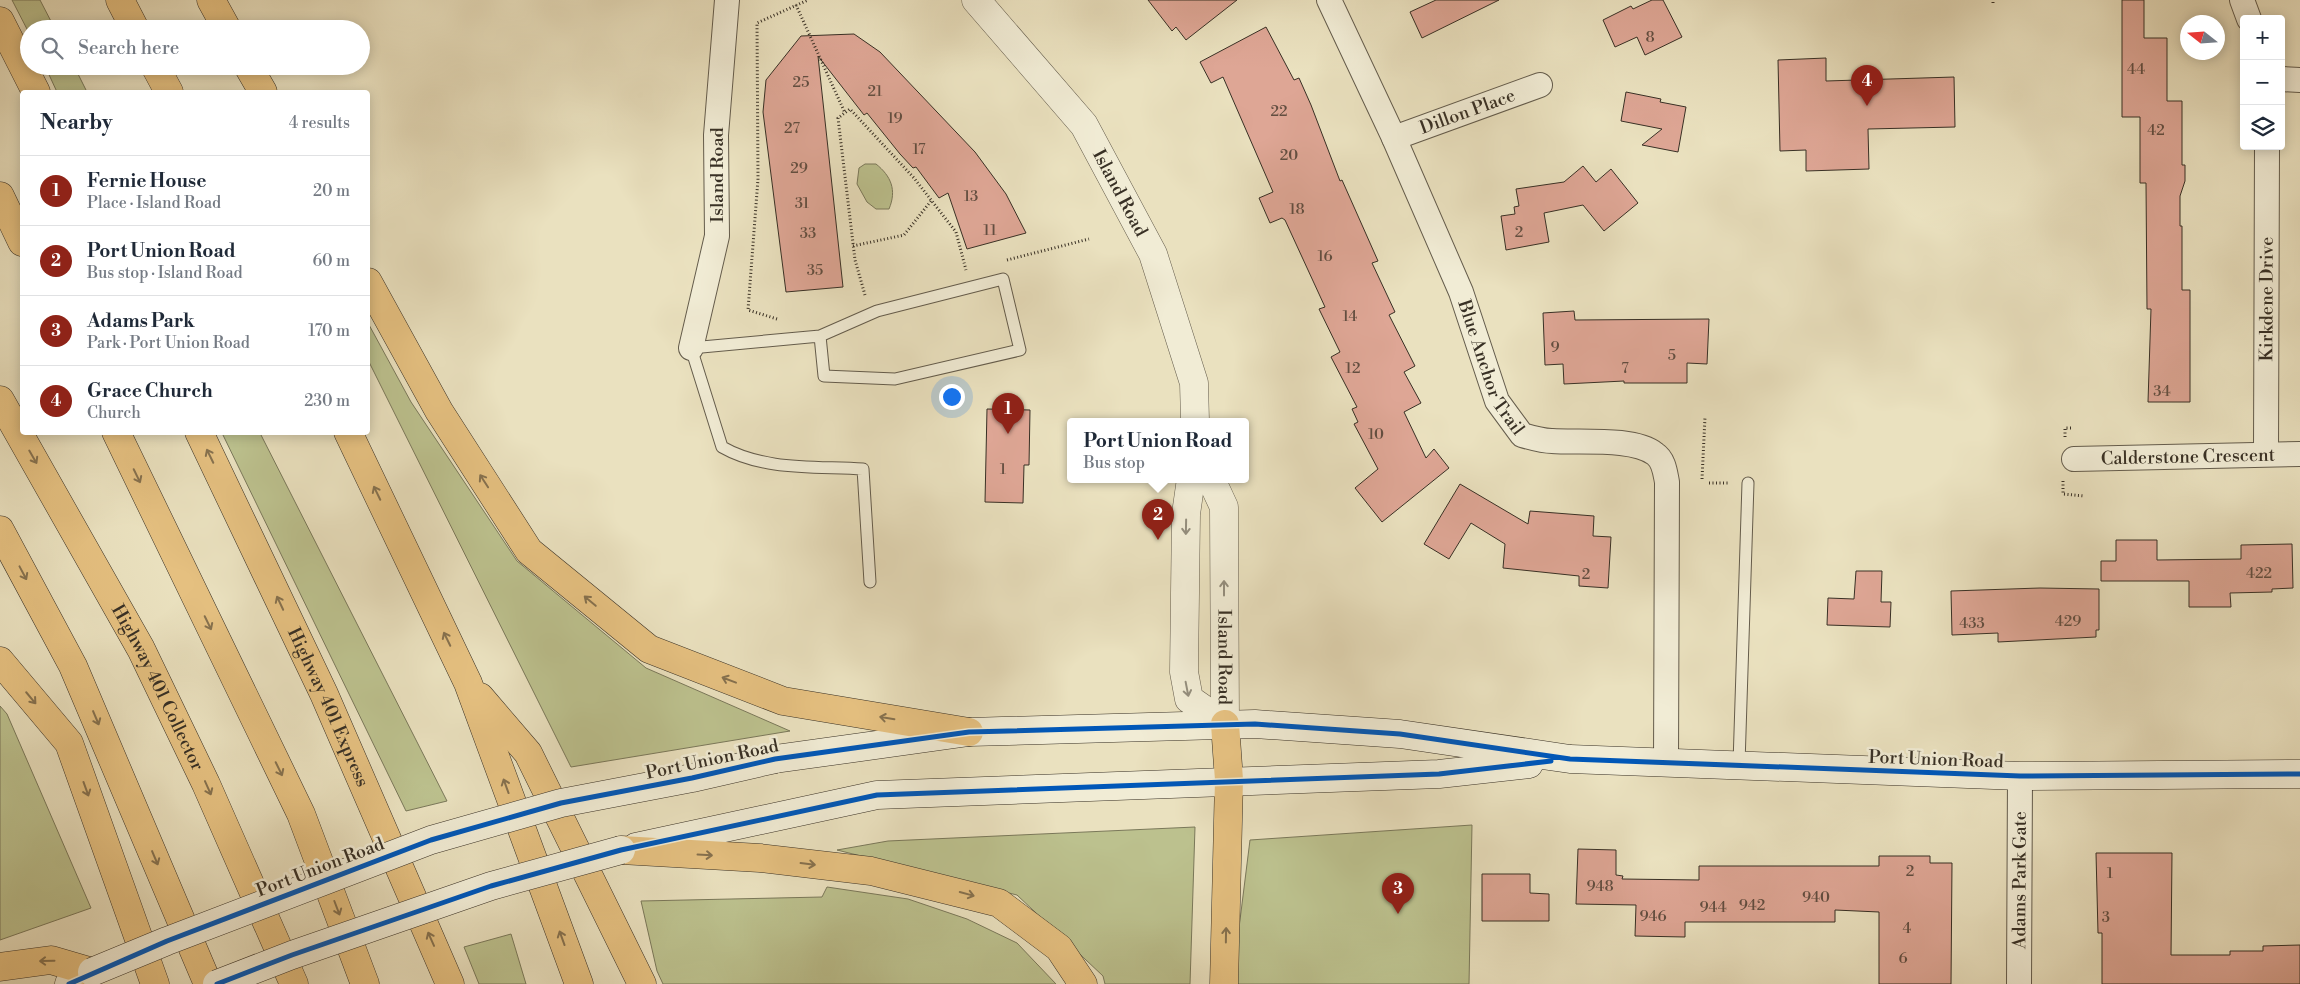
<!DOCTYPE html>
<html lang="en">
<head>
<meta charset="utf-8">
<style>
	:root { --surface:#fff; --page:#f2f2f3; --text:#1f2937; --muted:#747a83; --line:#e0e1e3; --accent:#8f2418 }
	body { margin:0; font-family:"Libre Bodoni",serif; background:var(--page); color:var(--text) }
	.controls { position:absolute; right:15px; top:15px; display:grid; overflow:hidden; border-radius:5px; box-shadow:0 2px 12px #0003 }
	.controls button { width:45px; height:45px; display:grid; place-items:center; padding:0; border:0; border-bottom:1px solid var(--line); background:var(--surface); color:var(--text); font:25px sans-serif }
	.compass { position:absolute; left:2180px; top:15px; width:45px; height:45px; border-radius:50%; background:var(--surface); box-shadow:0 2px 12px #0003; rotate:287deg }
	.you { position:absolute; left:951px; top:396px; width:18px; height:18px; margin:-12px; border:4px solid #fff; border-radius:50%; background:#1a73e8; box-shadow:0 0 0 8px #1a73e833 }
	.badge { display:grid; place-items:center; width:32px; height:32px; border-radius:50%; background:var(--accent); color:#fff; font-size:16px; font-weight:700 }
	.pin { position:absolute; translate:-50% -41px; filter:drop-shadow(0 1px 2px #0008) }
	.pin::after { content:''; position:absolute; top:26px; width:18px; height:15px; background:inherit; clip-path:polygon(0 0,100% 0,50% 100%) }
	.popup { position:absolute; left:1067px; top:418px; width:182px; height:65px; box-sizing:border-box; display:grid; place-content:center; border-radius:5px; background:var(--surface); filter:drop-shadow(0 1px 4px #0005); font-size:16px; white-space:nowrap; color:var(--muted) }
	.popup b { font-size:19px; color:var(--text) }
	.popup::after { content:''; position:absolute; left:50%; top:100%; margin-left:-10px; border:10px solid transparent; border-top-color:var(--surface) }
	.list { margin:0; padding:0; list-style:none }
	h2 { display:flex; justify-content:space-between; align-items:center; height:65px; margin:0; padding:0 20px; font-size:21px }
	h2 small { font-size:16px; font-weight:400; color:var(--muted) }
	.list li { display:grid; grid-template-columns:32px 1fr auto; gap:15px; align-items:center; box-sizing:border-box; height:70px; padding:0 20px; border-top:1px solid var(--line) }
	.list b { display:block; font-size:19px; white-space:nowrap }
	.list p { margin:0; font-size:16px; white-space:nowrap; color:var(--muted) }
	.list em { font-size:16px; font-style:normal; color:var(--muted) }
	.icon { flex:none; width:28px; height:28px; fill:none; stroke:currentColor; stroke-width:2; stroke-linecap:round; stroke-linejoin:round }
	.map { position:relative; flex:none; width:2300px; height:984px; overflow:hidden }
	.search { position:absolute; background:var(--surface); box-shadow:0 2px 12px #0003; left:20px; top:20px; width:350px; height:55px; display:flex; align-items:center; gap:12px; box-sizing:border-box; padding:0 18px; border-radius:28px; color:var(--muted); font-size:19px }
	.panel { position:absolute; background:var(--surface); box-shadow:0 2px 12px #0003; left:20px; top:90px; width:350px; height:345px; border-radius:5px }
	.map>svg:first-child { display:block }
	.green { fill:#bcc18e; stroke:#7a785a }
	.building { fill:#dea695; stroke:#383025 }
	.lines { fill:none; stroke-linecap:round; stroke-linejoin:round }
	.service-casing { stroke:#645c4c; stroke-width:13 }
	.minor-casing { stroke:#645c4c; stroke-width:26 }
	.tertiary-casing { stroke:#645c4c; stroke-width:29 }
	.secondary-casing { stroke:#383025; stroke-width:29 }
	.motorway-casing { stroke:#383025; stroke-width:29 }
	.path { stroke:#383025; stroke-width:3; stroke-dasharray:1 2.5; stroke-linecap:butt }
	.service { stroke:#f1ecd5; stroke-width:11 }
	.minor { stroke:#f1ecd5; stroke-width:24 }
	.tertiary { stroke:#f1ecd5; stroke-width:28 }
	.secondary { stroke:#f1ecd5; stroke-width:28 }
	.motorway { stroke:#e5c080; stroke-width:28 }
	.secondary-bridge-casing { stroke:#383025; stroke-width:29; stroke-linecap:butt }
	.secondary-bridge { stroke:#f1ecd5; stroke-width:28 }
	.cycleway-casing { stroke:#f1ecd5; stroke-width:8 }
	.cycleway { stroke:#0057b8; stroke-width:5 }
	.oneway { stroke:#86714e }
	.oneway2 { stroke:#948e7d }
	.labels { text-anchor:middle; stroke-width:5; stroke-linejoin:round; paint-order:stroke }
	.number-label { font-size:15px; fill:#624e41 }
	.street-label { font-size:18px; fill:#383025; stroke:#f1ecd5 }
</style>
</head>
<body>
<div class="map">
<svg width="2300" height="984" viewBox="0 0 2300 984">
	<rect width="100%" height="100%" fill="#eae1bf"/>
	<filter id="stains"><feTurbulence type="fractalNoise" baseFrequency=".004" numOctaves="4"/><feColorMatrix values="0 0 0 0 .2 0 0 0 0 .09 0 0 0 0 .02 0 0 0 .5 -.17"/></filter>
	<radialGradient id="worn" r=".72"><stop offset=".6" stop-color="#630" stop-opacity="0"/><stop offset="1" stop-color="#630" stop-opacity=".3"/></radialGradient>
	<path class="green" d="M12,0H40L55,29H29V33Z
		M45,66H74L87,92H57Z
		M865,164H876C891,176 897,190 889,209H876L867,202L857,184L859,168Z
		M368,323L411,402L517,561L646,668L790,731L571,767L368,360Z
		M222,433H260L447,801L406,811Z
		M0,706L7,714L91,908L0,940Z
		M1472,825L1469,984H1232L1250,840Z
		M1195,827L1190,984H1105L1103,976L1017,895L837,850L888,841Z
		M827,887L908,899L967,919L1017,943L1056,984H663L657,971L641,901L822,897Z
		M511,934L526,984H479L464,947Z"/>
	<path class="building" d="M1148,0H1237L1186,40L1176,27L1172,31Z
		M1436,0H1499L1422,38L1410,12Z
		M1652,0H1663L1682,37L1645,55L1637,37L1615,47L1603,20L1631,6L1633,9Z
		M2122,0H2144V38H2167V101H2182V165H2185V181L2180,196V226H2182V290H2190V402H2148L2151,309H2147L2146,183H2140V117H2122Z
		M1266,27L1294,80L1299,78L1311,105L1340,181L1342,180L1378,261L1372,263L1395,312L1389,315L1415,366L1404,372L1421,403L1404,412L1426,458L1434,449L1449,468L1382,522L1355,488L1378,469L1354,424L1358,422L1352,409L1357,407L1331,357L1340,352L1319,309L1325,307L1285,220L1282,218L1270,223L1259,198L1273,192L1223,77L1211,83L1200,62Z
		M854,34L880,52L975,152L1006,194L1026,233L967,249L948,193L939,198L916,167L913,168L900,154L867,113L864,115L818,56L843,287L786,292L763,112L766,80L801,36Z
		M1826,58V81L1954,77L1955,127L1868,129L1869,169L1806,171V150L1780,151L1778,60Z
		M1626,92L1661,99L1660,102L1686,107L1678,152L1642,145L1662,129L1621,121Z
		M1583,166L1596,182L1611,169L1638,203L1604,231L1583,205L1544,213L1549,242L1506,250L1501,216L1515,214L1514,207L1519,206L1516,189L1564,182Z
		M1574,311L1575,320L1709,319L1707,364L1687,363V383H1624V381L1564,384L1563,364L1545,365L1543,313Z
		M987,409L1030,410L1029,465H1024L1023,503L985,502Z
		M1460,484L1528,524L1530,511L1594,516L1593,536L1611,537L1608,588L1579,586V576L1503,568L1505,544L1471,523L1449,559L1424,544Z
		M2116,540H2157V560L2241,559V545L2292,544L2293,588L2272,589V592L2230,593L2231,607H2189V581H2101V561H2116Z
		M1856,571H1882L1881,602H1891L1890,627L1827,625L1828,598L1854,599Z
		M2040,588L2099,589V630H2096V637L1998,642V633L1952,635L1951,591Z
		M1578,849L1616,850V875L1623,876L1622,879L1699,880V866H1879V856H1930V863H1952L1951,984H1879V912L1835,910V922H1685V937L1635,936L1636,905L1576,904Z
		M2096,853H2172L2171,955H2230V951H2263V946L2300,945V984H2102V933H2098Z
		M1482,874H1530V893L1549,894V921H1482Z"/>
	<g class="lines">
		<defs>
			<path id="service" d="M820,336L824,376L895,379L1020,350L1003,279L877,311L820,336L691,348L722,447C764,471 816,466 863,469L870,582
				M1739,764L1748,483"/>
			<g id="minor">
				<path id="s1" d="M1329,0L1394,138L1461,292L1497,401L1522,435C1532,438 1542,441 1552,441C1579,443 1634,437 1655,454C1664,460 1665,472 1667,482L1666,763"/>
				<path d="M2242,0L2249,19"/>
				<path d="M2281,79L2300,80"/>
				<path id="s2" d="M1394,138L1540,85"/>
				<path d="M691,348L717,236L716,135L727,0"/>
				<path id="s3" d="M2266,453L2267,146"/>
				<path id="s4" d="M2074,459L2300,454"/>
				<path id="s5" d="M2019,984L2020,776"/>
			</g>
			<g id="tertiary">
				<path id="s6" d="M976,0L1084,125L1153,254L1194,383L1195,421"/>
				<path d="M1191,479L1186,514L1184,672L1189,699L1225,724"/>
				<path id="s7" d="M1211,479L1224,507L1225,724"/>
			</g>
			<path id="secondary" d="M775,759L969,732L1255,724L1400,734L1570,759L2020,776L2300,774
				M636,847L877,795L1439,774L1529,764
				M69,984L92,972"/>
			<g id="motorway">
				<path d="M120,0L135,29"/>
				<path d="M211,0L227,29"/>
				<path d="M0,21L36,92"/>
				<path d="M155,66L169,92"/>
				<path d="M248,66L263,92"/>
				<path d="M0,196L22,242"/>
				<path d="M368,282L439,411L529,551L649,649L783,701L969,732"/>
				<path id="s8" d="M0,400L141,649L206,784L294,984"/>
				<path d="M116,432L301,814L365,984"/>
				<path id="s9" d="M199,432L324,694L450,984"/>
				<path d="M348,432L468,683L579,984"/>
				<path d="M0,530L73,666L208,984"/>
				<path d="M0,661L69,743L155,984"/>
				<path d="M480,697L528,753L642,984"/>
				<path d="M621,850L760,858L871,871L999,903L1059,948L1083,984"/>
				<path d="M0,967L51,960L92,972"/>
				<path d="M1224,984L1229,780L1225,724"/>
			</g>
		</defs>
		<use href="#service" class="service-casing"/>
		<use href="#minor" class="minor-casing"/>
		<use href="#tertiary" class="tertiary-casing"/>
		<use href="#secondary" class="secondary-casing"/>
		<use href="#motorway" class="motorway-casing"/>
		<path class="path" d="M1993,3V0
			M796,5L845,113
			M853,246L904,235L931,201
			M1007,260L1089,239
			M865,295L855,260L838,118L850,109L914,178L956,232L966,270
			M777,319L748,310L758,179L757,23L808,0
			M2065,437V428H2073
			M1702,479L1705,417
			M2063,481V494L2084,496
			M1709,483H1728"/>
		<use href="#service" class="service"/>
		<use href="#minor" class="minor"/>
		<use href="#tertiary" class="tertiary"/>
		<use href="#secondary" class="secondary"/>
		<use href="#motorway" class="motorway"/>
		<defs>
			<path id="secondary-bridge" d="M92,972L167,941L431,840L561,803L692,778L775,759
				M217,984L292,955L491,886L621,850"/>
		</defs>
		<use href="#secondary-bridge" class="secondary-bridge-casing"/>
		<use href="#secondary-bridge" class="secondary-bridge"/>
		<defs>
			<path id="cycleway" d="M69,984L167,941L431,840L561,803L692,778L775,759L969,732L1255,724L1400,734L1570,759L2020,776L2300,774
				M217,984L292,955L491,886L621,850L877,795L1439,774L1551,761"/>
		</defs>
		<use href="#cycleway" class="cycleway-casing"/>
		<use href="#cycleway" class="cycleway"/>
	</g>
	<defs><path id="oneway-shaft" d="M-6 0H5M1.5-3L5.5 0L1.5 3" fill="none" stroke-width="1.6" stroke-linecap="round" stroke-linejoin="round" transform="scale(1.25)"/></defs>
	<g class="oneway">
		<use href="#oneway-shaft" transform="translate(210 456) rotate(-116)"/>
		<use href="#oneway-shaft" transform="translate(33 457) rotate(60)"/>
		<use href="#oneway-shaft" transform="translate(137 476) rotate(64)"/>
		<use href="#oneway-shaft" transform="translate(484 481) rotate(-123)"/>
		<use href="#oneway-shaft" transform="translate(377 493) rotate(-116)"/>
		<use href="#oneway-shaft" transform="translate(23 573) rotate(62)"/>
		<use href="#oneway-shaft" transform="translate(590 601) rotate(-140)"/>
		<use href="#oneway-shaft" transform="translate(280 603) rotate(-115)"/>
		<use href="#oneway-shaft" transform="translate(208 623) rotate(64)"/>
		<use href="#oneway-shaft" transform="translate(447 639) rotate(-116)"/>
		<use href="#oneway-shaft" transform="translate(729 680) rotate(-159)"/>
		<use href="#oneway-shaft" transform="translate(31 698) rotate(50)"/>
		<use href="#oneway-shaft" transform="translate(96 718) rotate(67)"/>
		<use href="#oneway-shaft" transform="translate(887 718) rotate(-171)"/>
		<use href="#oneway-shaft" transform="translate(279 769) rotate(64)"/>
		<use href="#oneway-shaft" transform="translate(506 786) rotate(-110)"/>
		<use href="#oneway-shaft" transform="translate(208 788) rotate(66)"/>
		<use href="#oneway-shaft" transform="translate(86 789) rotate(70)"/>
		<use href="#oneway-shaft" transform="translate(705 855) rotate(3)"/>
		<use href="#oneway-shaft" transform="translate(155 858) rotate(67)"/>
		<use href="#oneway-shaft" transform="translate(808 864) rotate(7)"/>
		<use href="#oneway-shaft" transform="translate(967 894) rotate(15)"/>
		<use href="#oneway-shaft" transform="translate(337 908) rotate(69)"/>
		<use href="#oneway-shaft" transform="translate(1226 935) rotate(-89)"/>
		<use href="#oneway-shaft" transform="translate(562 938) rotate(-110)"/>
		<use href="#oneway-shaft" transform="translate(431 939) rotate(-114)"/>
		<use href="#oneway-shaft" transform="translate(47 961) rotate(179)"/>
	</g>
	<g class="oneway2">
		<use href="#oneway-shaft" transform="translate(1186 527) rotate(91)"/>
		<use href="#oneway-shaft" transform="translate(1224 588) rotate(-90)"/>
		<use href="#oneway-shaft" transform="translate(1187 689) rotate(79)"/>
	</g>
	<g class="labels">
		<g class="number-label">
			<text x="1650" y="42">8</text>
			<text x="2136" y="74">44</text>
			<text x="801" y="87">25</text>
			<text x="875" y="96">21</text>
			<text x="1279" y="116">22</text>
			<text x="895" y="123">19</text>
			<text x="792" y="133">27</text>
			<text x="2156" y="135">42</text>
			<text x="919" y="154">17</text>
			<text x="1289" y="160">20</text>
			<text x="799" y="173">29</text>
			<text x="971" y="201">13</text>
			<text x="802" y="208">31</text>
			<text x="1297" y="214">18</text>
			<text x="990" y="235">11</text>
			<text x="1519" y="237">2</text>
			<text x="808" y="238">33</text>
			<text x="1325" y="261">16</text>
			<text x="815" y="275">35</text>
			<text x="1350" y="321">14</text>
			<text x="1555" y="352">9</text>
			<text x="1672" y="360">5</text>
			<text x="1353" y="373">12</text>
			<text x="1625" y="373">7</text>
			<text x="2162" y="396">34</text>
			<text x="1376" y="439">10</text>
			<text x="1003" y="474">1</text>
			<text x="2259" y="578">422</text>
			<text x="1586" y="579">2</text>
			<text x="2068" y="626">429</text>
			<text x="1972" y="628">433</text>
			<text x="1910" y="876">2</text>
			<text x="2110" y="878">1</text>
			<text x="1600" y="891">948</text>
			<text x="1816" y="902">940</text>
			<text x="1752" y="910">942</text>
			<text x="1713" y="912">944</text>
			<text x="1653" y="921">946</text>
			<text x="2106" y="922">3</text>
			<text x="1907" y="933">4</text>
			<text x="1903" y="963">6</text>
		</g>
		<g class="street-label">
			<text dy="6" stroke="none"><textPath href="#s2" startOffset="78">Dillon Place</textPath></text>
			<text transform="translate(717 175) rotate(-90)" y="6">Island Road</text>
			<text dy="6" stroke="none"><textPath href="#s6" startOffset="242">Island Road</textPath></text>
			<text dy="6" stroke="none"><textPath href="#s3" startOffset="154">Kirkdene Drive</textPath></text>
			<text dy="6" stroke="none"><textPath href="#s1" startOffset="402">Blue Anchor Trail</textPath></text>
			<text dy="6" stroke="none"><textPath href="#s4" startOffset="114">Calderstone Crescent</textPath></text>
			<text dy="6" stroke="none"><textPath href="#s7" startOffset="181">Island Road</textPath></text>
			<text dy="6" stroke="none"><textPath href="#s8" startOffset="328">Highway 401 Collector</textPath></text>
			<text dy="6" stroke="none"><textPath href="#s9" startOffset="304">Highway 401 Express</textPath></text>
			<text transform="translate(712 759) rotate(-12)" y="6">Port Union Road</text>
			<text transform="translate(1936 759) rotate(2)" y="6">Port Union Road</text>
			<text transform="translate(320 867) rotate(-21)" y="6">Port Union Road</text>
			<text dy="6" stroke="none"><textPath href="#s5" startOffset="104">Adams Park Gate</textPath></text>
		</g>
	</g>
	<rect width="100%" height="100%" filter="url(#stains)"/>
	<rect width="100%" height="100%" fill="url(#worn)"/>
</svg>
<div class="controls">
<button>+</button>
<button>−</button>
<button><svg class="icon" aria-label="layers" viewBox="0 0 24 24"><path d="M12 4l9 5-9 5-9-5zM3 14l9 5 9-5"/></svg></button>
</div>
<svg class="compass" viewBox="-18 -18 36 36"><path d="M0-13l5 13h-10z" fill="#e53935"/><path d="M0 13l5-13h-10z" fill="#747a83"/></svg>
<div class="you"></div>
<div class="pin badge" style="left:1008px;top:434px">1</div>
<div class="pin badge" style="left:1158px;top:540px">2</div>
<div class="popup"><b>Port Union Road</b>Bus stop</div>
<div class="pin badge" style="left:1398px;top:914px">3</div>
<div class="pin badge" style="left:1867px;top:106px">4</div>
<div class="search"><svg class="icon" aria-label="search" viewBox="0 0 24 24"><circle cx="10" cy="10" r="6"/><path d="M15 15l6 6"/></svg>Search here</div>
<section class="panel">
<h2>Nearby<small>4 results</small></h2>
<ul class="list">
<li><span class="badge">1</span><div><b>Fernie House</b><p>Place · Island Road</p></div><em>20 m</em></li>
<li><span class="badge">2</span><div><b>Port Union Road</b><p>Bus stop · Island Road</p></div><em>60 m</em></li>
<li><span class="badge">3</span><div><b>Adams Park</b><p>Park · Port Union Road</p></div><em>170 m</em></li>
<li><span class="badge">4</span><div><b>Grace Church</b><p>Church</p></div><em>230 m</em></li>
</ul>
</section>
</div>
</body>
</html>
